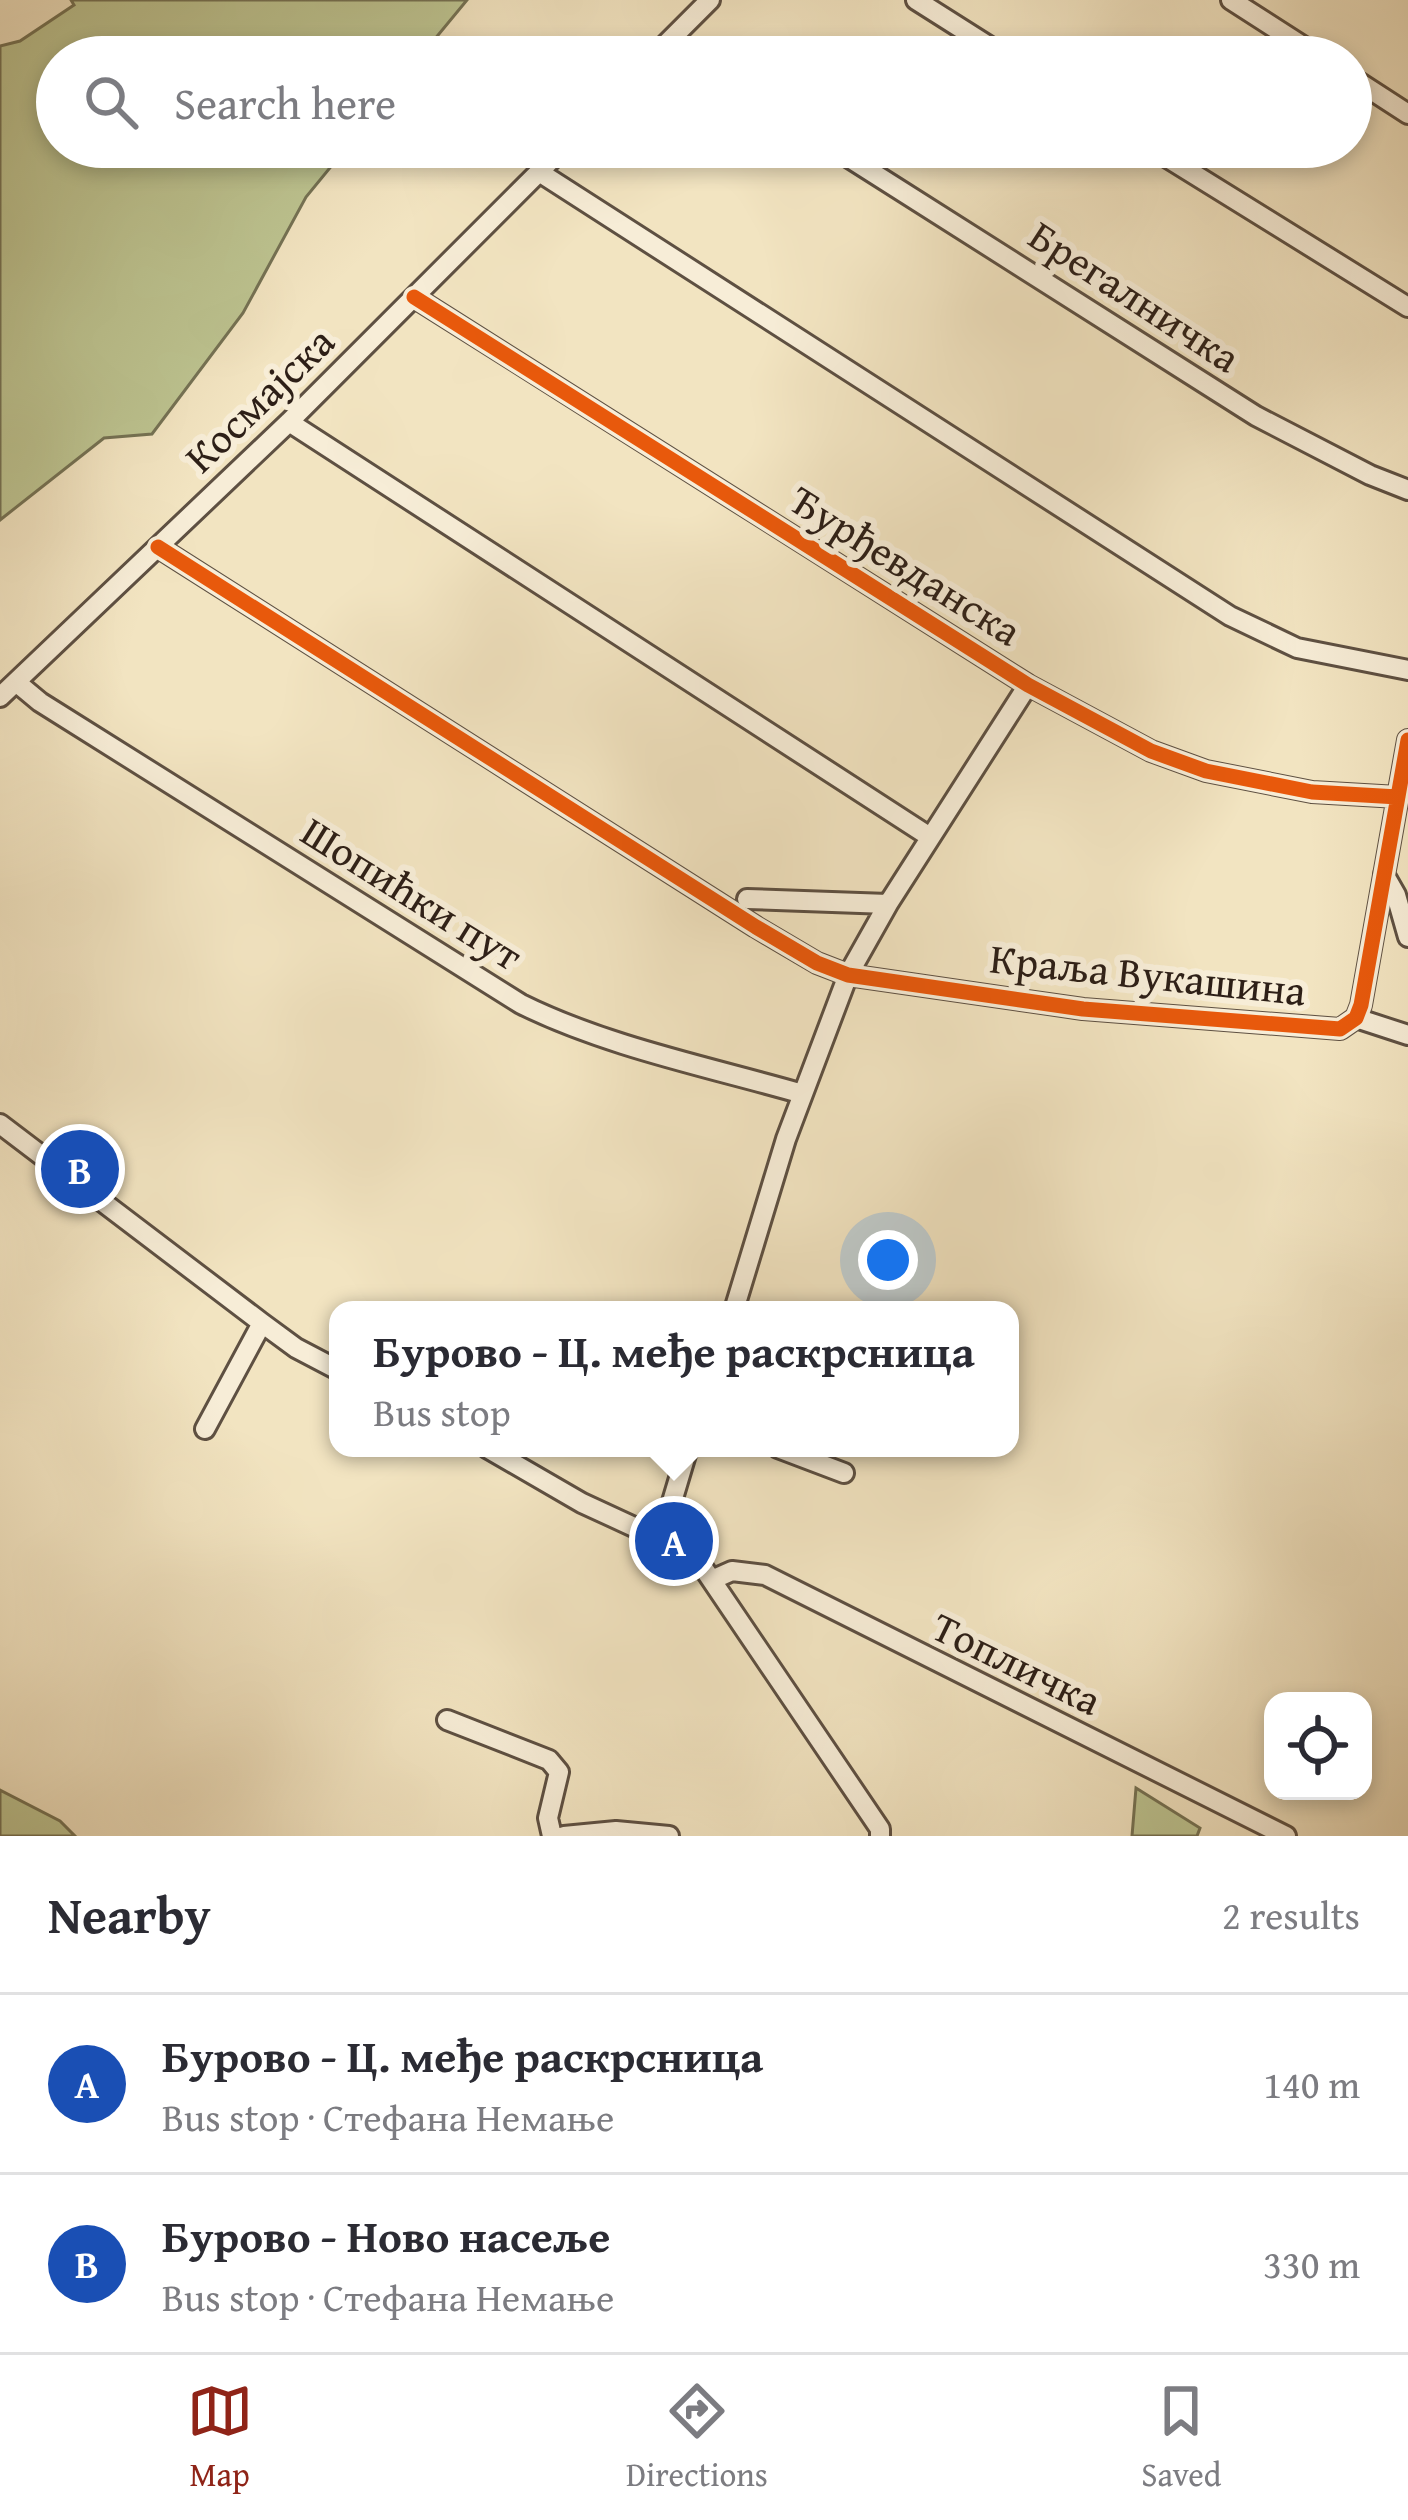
<!DOCTYPE html>
<html lang="en">
<head>
<meta charset="utf-8">
<style>
	:root { --surface:#fff; --page:#f7f7f7; --text:#2b2b33; --muted:#7c7c81; --line:#e1e1e2; --accent:#8f2418 }
	body { margin:0; font-family:"Gentium Book Plus",serif; background:var(--page); color:var(--text) }
	.controls { position:absolute; right:36px; bottom:36px; display:grid; overflow:hidden; border-radius:24px; box-shadow:0 6px 18px #0003 }
	.controls button { width:108px; height:108px; display:grid; place-items:center; padding:0; border:0; border-bottom:3px solid var(--line); background:var(--surface); color:var(--text); font:60px sans-serif }
	.you { position:absolute; left:888px; top:1260px; width:42px; height:42px; margin:-30px; border:9px solid #fff; border-radius:50%; background:#1a73e8; box-shadow:0 0 0 18px #1a73e833 }
	.badge { display:grid; place-items:center; width:78px; height:78px; border-radius:50%; background:var(--accent); color:#fff; font-size:39px; font-weight:700 }
	.pin { position:absolute; translate:-50% -50%; border:6px solid #fff; box-shadow:0 3px 12px #0006 }
	.popup { position:absolute; left:329px; top:1301px; width:690px; height:156px; box-sizing:border-box; display:grid; place-content:center; border-radius:24px; background:var(--surface); filter:drop-shadow(0 3px 9px #0005); font-size:39px; white-space:nowrap; color:var(--muted) }
	.popup b { font-size:45px; color:var(--text) }
	.popup::after { content:''; position:absolute; left:50%; top:100%; margin-left:-24px; border:24px solid transparent; border-top-color:var(--surface) }
	.list { margin:0; padding:0; list-style:none }
	h2 { display:flex; justify-content:space-between; align-items:center; height:156px; margin:0; padding:0 48px; font-size:51px }
	h2 small { font-size:39px; font-weight:400; color:var(--muted) }
	.list li { display:grid; grid-template-columns:78px 1fr auto; gap:36px; align-items:center; box-sizing:border-box; height:180px; padding:0 48px; border-top:3px solid var(--line) }
	.list b { display:block; font-size:45px; white-space:nowrap }
	.list p { margin:0; font-size:39px; white-space:nowrap; color:var(--muted) }
	.list em { font-size:39px; font-style:normal; color:var(--muted) }
	.icon { flex:none; width:66px; height:66px; fill:none; stroke:currentColor; stroke-width:2; stroke-linecap:round; stroke-linejoin:round }
	.map { position:relative; flex:none; width:1408px; height:1836px; overflow:hidden }
	.search { position:absolute; background:var(--surface); box-shadow:0 6px 18px #0003; left:36px; right:36px; top:36px; height:132px; display:flex; align-items:center; gap:30px; box-sizing:border-box; padding:0 42px; border-radius:66px; color:var(--muted); font-size:45px }
	.sheet { height:516px; background:var(--surface) }
	nav { display:flex; justify-content:space-around; align-items:center; box-sizing:border-box; height:168px; border-top:3px solid var(--line); background:var(--surface); font-size:33px; color:var(--muted) }
	nav a { display:grid; justify-items:center; gap:6px }
	nav .on { color:var(--accent) }
	.map>svg:first-child { display:block }
	.green { fill:#bdc491; stroke:#757254; stroke-width:3 }
	.lines { fill:none; stroke-linecap:round; stroke-linejoin:round }
	.minor-casing { stroke:#5e5042; stroke-width:24 }
	.minor { stroke:#f7edd7; stroke-width:18 }
	.cycleway-casing { stroke:#f7edd7; stroke-width:22 }
	.cycleway { stroke:#e8590c; stroke-width:15 }
	.labels { text-anchor:middle; stroke-width:12; stroke-linejoin:round; paint-order:stroke }
	.street-label { font-size:42px; fill:#2d1f17; stroke:#f7edd7 }
</style>
</head>
<body>
<div class="map">
<svg width="1408" height="1836" viewBox="0 0 1408 1836">
	<rect width="100%" height="100%" fill="#f2e4c1"/>
	<filter id="stains"><feTurbulence type="fractalNoise" baseFrequency=".00167" numOctaves="4"/><feColorMatrix values="0 0 0 0 .2 0 0 0 0 .09 0 0 0 0 .02 0 0 0 .5 -.17"/></filter>
	<radialGradient id="worn" r=".72"><stop offset=".6" stop-color="#630" stop-opacity="0"/><stop offset="1" stop-color="#630" stop-opacity=".3"/></radialGradient>
	<path class="green" d="M71,0H467L420,57H57V147H347L306,197L243,313L152,434L104,438L0,520V46L20,41L74,5Z
		M1136,1788L1200,1828L1197,1836H1132Z
		M0,1790L60,1821L75,1836H0Z"/>
	<g class="lines">
		<defs>
			<path id="minor" d="M916,0L1006,57
				M1231,0L1320,57
				M667,43L688,57
				M653,57L710,0
				M1351,77L1408,114
				M832,147L1256,416L1370,475L1408,490
				M1150,147L1408,307
				M539,172L1230,616L1297,648L1408,670
				M414,297L1028,685L1151,751L1206,771L1312,792L1398,797
				M289,422L930,837
				M158,547L756,927L817,963L848,975L1083,1009L1340,1029L1356,1018L1361,1005L1408,740
				M16,682L40,702L521,1004C608,1047 709,1067 803,1094
				M0,697L289,422L564,147
				M1384,874L1396,895L1408,937
				M747,899L888,904
				M1356,1018L1408,1035
				M0,1124L262,1323L296,1348L338,1370
				M734,1310L786,1139L848,975L888,904L1028,685
				M205,1429L262,1323
				M487,1448L582,1503L686,1551L700,1563L880,1829V1836
				M778,1448L844,1473
				M660,1542L688,1448
				M714,1579L732,1571L765,1575L1286,1836
				M447,1720L549,1760L559,1772L548,1818L552,1836
				M564,1836L616,1831L669,1836"/>
		</defs>
		<use href="#minor" class="minor-casing"/>
		<use href="#minor" class="minor"/>
		<defs>
			<path id="cycleway" d="M414,297L1028,685L1151,751L1206,771L1312,792L1398,797
				M158,547L756,927L817,963L848,975L1083,1009L1340,1029L1356,1018L1361,1005L1408,740"/>
		</defs>
		<use href="#cycleway" class="cycleway-casing"/>
		<use href="#cycleway" class="cycleway"/>
	</g>
	<g class="labels">
		<g class="street-label">
			<text transform="translate(1135 296) rotate(33)" y="15">Брегалничка</text>
			<text transform="translate(259 399) rotate(-44)" y="15">Космајска</text>
			<text transform="translate(906 565) rotate(32)" y="15">Ђурђевданска</text>
			<text transform="translate(412 893) rotate(32)" y="15">Шопићки пут</text>
			<text transform="translate(1148 974) rotate(6)" y="15">Краља Вукашина</text>
			<text transform="translate(1017 1663) rotate(26)" y="15">Топличка</text>
		</g>
	</g>
	<rect width="100%" height="100%" filter="url(#stains)"/>
	<rect width="100%" height="100%" fill="url(#worn)"/>
</svg>
<div class="controls">
<button><svg class="icon" aria-label="locate" viewBox="0 0 24 24"><circle cx="12" cy="12" r="6"/><path d="M12 2v4M12 18v4M2 12h4M18 12h4"/></svg></button>
</div>
<div class="you"></div>
<div class="pin badge" style="left:674px;top:1541px;background:#1a4fb4">A</div>
<div class="popup"><b>Бурово - Ц. међе раскрсница</b>Bus stop</div>
<div class="pin badge" style="left:80px;top:1169px;background:#1a4fb4">B</div>
<div class="search"><svg class="icon" aria-label="search" viewBox="0 0 24 24"><circle cx="10" cy="10" r="6"/><path d="M15 15l6 6"/></svg>Search here</div>
</div>
<section class="sheet">
<h2>Nearby<small>2 results</small></h2>
<ul class="list">
<li><span class="badge" style="background:#1a4fb4">A</span><div><b>Бурово - Ц. међе раскрсница</b><p>Bus stop · Стефана Немање</p></div><em>140 m</em></li>
<li><span class="badge" style="background:#1a4fb4">B</span><div><b>Бурово - Ново насеље</b><p>Bus stop · Стефана Немање</p></div><em>330 m</em></li>
</ul>
</section>
<nav>
<a class="on"><svg class="icon" aria-label="map" viewBox="0 0 24 24"><path d="M3 6l6-2 6 2 6-2v14l-6 2-6-2-6 2zM9 4v14M15 6v14"/></svg>Map</a>
<a><svg class="icon" aria-label="directions" viewBox="0 0 24 24"><path d="M12 3l9 9-9 9-9-9zM9 14v-3h6M13 9l2 2-2 2"/></svg>Directions</a>
<a><svg class="icon" aria-label="saved" viewBox="0 0 24 24"><path d="M7 4h10v16l-5-4-5 4z"/></svg>Saved</a>
</nav>
</body>
</html>
